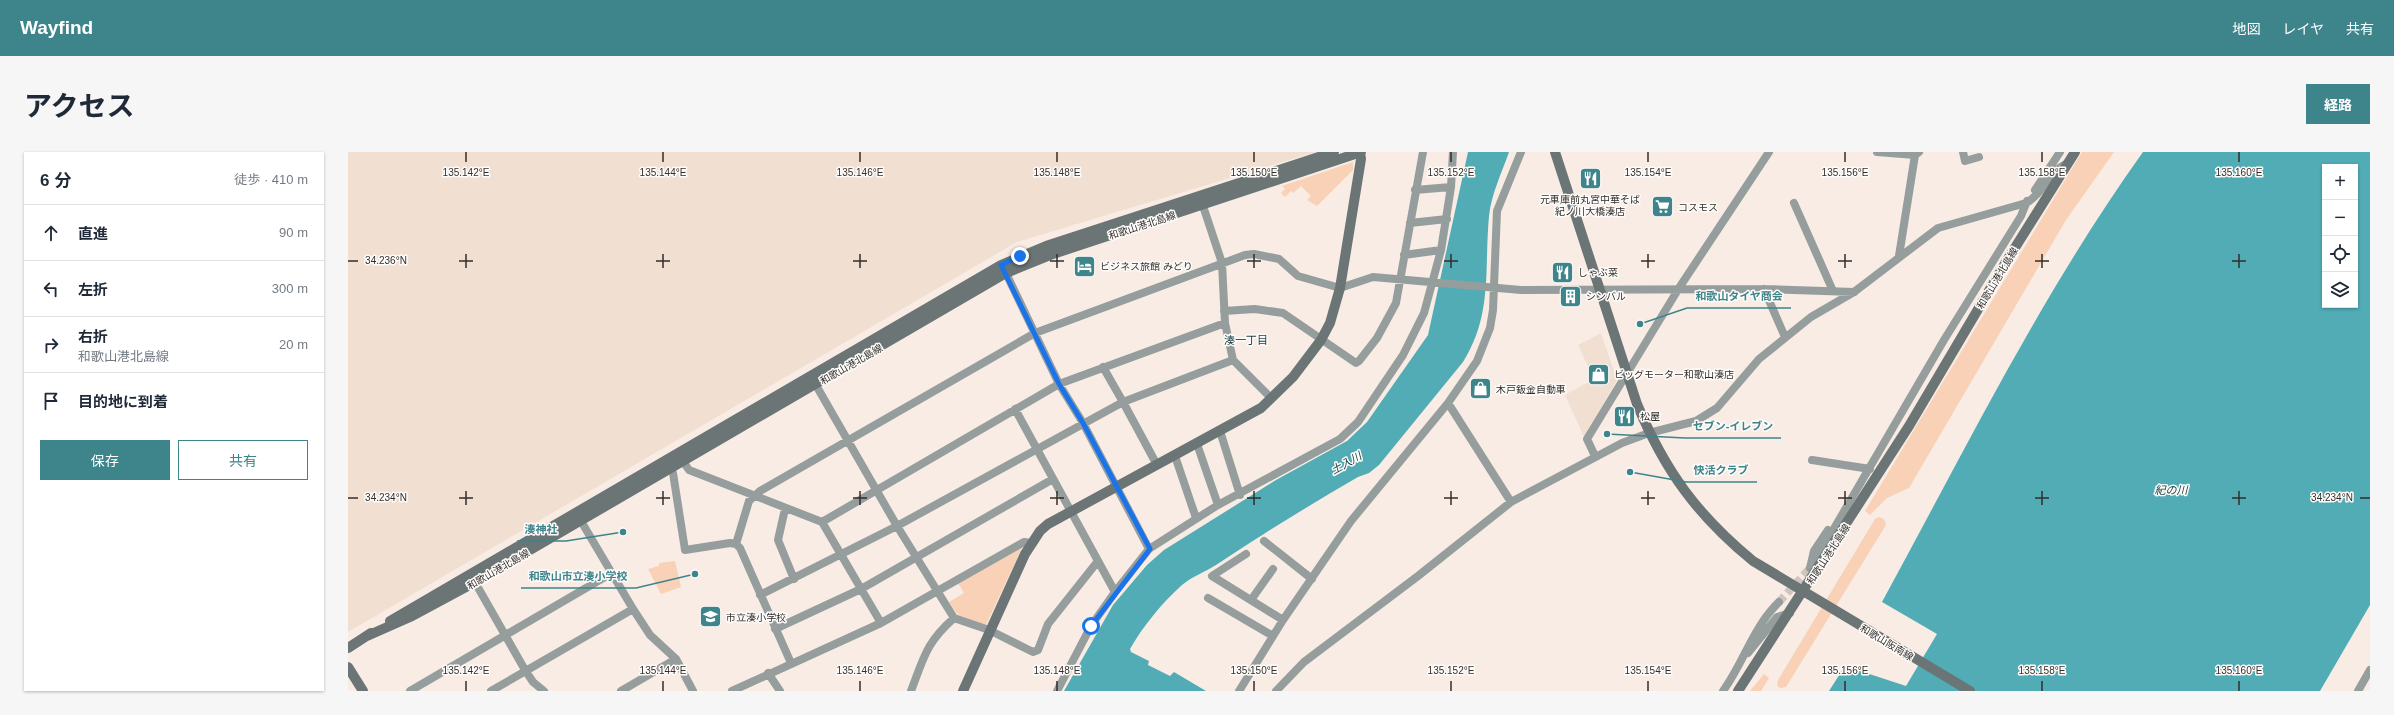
<!DOCTYPE html>
<html lang="ja">
<head>
<meta charset="utf-8">
<style>
	:root { --surface:#fff; --page:#f6f6f7; --text:#1f2937; --muted:#747a83; --line:#e0e1e3; --accent:#3d848b }
	body { margin:0; font-family:Arial,"Noto Sans JP",sans-serif; background:var(--page); color:var(--text) }
	.controls { position:absolute; right:12px; top:12px; display:grid; overflow:hidden; border-radius:0px; box-shadow:0 1px 3px #0004 }
	.controls button { width:36px; height:36px; display:grid; place-items:center; padding:0; border:0; border-bottom:1px solid var(--line); background:var(--surface); color:var(--text); font:20px sans-serif }
	.stop { position:absolute; width:12px; height:12px; margin:-9px; border:3px solid #1a73e8; border-radius:50%; background:#fff }
	.stop.end { background:#1a73e8; border-color:#fff; box-shadow:0 1px 4px #0008 }
	.list { margin:0; padding:0; list-style:none }
	h2 { display:flex; justify-content:space-between; align-items:center; height:52px; margin:0; padding:0 16px; font-size:17px }
	h2 small { font-size:13px; font-weight:400; color:var(--muted) }
	.list li { display:grid; grid-template-columns:26px 1fr auto; gap:12px; align-items:center; box-sizing:border-box; height:56px; padding:0 16px; border-top:1px solid var(--line) }
	.list b { display:block; font-size:15px; white-space:nowrap }
	.list p { margin:0; font-size:13px; white-space:nowrap; color:var(--muted) }
	.list em { font-size:13px; font-style:normal; color:var(--muted) }
	.actions { display:flex; gap:8px; padding:12px 16px }
	.actions a { flex:1; padding:9px 0; border:1px solid var(--accent); border-radius:0px; text-align:center; font-size:14px; color:var(--accent) }
	.actions .main { background:var(--accent); color:#fff }
	.icon { flex:none; width:22px; height:22px; fill:none; stroke:currentColor; stroke-width:2; stroke-linecap:round; stroke-linejoin:round }
	.map { position:relative; flex:none; width:2022px; height:539px; overflow:hidden; border-radius:0px }
	header { display:flex; align-items:center; gap:24px; box-sizing:border-box; height:56px; padding:0 20px; background:var(--accent); color:#fff }
	header strong { font-size:19px }
	nav { display:flex; gap:22px; margin-inline-start:auto; font-size:14px }
	.intro { display:flex; align-items:center; justify-content:space-between; box-sizing:border-box; height:96px; padding:0 24px }
	h1 { margin:0; font-size:28px }
	.button { padding:10px 18px; border-radius:0px; background:var(--accent); color:#fff; font-size:14px; font-weight:700 }
	main { display:flex; gap:24px; padding:0 24px }
	aside { flex:1; background:var(--surface); border-radius:0px; box-shadow:0 1px 3px #0004 }
	.map>svg:first-child { display:block }
	.built { fill:#f1dfd2 }
	.green { fill:#f8d1b6 }
	.water { fill:#51acb5; fill-rule:evenodd }
	.lines { fill:none; stroke-linecap:round; stroke-linejoin:round }
	.street-tunnel { stroke:#d1c6bf; stroke-width:8; stroke-dasharray:8 4; stroke-linecap:butt }
	.street { stroke:#969d9d; stroke-width:8 }
	.secondary { stroke:#6c7576; stroke-width:10 }
	.route { stroke:#1a73e8; stroke-width:5 }
	.ticks { fill:none; stroke:#332e2b; stroke-width:1.5 }
	.labels { text-anchor:middle; stroke-width:3; stroke-linejoin:round; paint-order:stroke }
	.poi-label { font-size:10px; fill:#332e2b; stroke:#fefcfa; text-anchor:start }
	.street-label { font-size:10px; fill:#332e2b; stroke:#fefcfa }
	.neighbourhood-label { font-size:11px; fill:#1a3d40; stroke:#fefcfa }
	.water-label { font-size:11px; font-style:italic; fill:#174246; stroke:#fefcfa }
	.ticks-label { font-size:10px; text-anchor:middle; fill:#332e2b; stroke:#fefcfa; stroke-width:3; stroke-linejoin:round; paint-order:stroke }
	.leader { fill:none; stroke:#3d848b; stroke-width:1.5 }
	.callout-dot { fill:#3d848b; stroke:#fefcfa; stroke-width:1.5 }
	.callout-label { font-size:11px; text-anchor:middle; font-weight:bold; fill:#3d848b; stroke:#fefcfa; stroke-width:3; stroke-linejoin:round; paint-order:stroke }
</style>
</head>
<body>
<header>
<strong>Wayfind</strong>
<nav><a>地図</a><a>レイヤ</a><a>共有</a></nav>
</header>
<div class="intro"><h1>アクセス</h1><a class="button">経路</a></div>
<main>
<aside>
<h2>6 分<small>徒歩 · 410 m</small></h2>
<ul class="list">
<li><svg class="icon" aria-label="ahead" viewBox="0 0 24 24"><path d="M12 20V5M6 11l6-6 6 6"/></svg><div><b>直進</b></div><em>90 m</em></li>
<li><svg class="icon" aria-label="left" viewBox="0 0 24 24"><path d="M17 20v-9H6M10 6l-5 5 5 5"/></svg><div><b>左折</b></div><em>300 m</em></li>
<li><svg class="icon" aria-label="right" viewBox="0 0 24 24"><path d="M7 20v-9h11M14 6l5 5-5 5"/></svg><div><b>右折</b><p>和歌山港北島線</p></div><em>20 m</em></li>
<li><svg class="icon" aria-label="arrive" viewBox="0 0 24 24"><path d="M6 21V4h12l-3 4 3 4H6"/></svg><div><b>目的地に到着</b></div></li>
</ul>
<div class="actions"><a class="main">保存</a><a>共有</a></div>
</aside>
<div class="map">
<svg width="2022" height="539" viewBox="0 0 2022 539">
	<rect width="100%" height="100%" fill="#f8ece4"/>
	<path class="built" d="M0,0H968L669,90L0,480Z
		M1253,181L1269,228L1236,285L1217,243L1246,227L1230,193Z"/>
	<path class="green" d="M1734,0H1766L1718,68L1561,336L1539,346L1522,363L1517,359Z
		M1005,10V18L969,54L959,48L963,44L953,34L945,41L943,39L937,45L933,41L937,37L934,34Z
		M1531,365L1536,367L1538,373L1438,535L1432,536L1429,533L1430,528L1527,367Z
		M672,397L673,398L637,475L609,462L601,450L616,441L610,431Z
		M327,409L333,435L313,442L300,417L311,414V411Z
		M1416,522L1421,526L1413,539H1402Z"/>
	<path class="water" d="M1120,0H1161C1154,20 1143,43 1141,64C1136,118 1145,162 1115,210L1031,313L1021,321L1010,325C962,353 914,382 868,413C857,420 843,425 834,433C814,451 795,474 782,497L783,500L801,509L800,513L822,524L826,520L858,539H716L765,453L799,413L816,398L928,328L999,289L1019,270L1080,183Z
		M1795,0H2022V453L1972,539H1481L1497,514L1558,534L1589,482L1534,450C1617,298 1694,141 1795,0ZM1977,15H2007V153H1977Z"/>
	<g class="lines">
		<path class="street-tunnel" d="M1431,450L1462,416"/>
		<path class="street" d="M1529,0L1567,3
			M1615,0L1617,9L1631,5
			M1067,38L1103,35
			M1687,38L1712,0
			M853,48L874,111L877,171L885,208L923,246
			M1446,51L1485,139
			M1062,71L1099,67
			M1056,103L1093,98
			M1551,104L1567,3L1571,0
			M656,117L711,232L735,271L801,397
			M1416,137L1437,185
			M876,159L907,157L935,161L1008,211L1011,209L1029,186L1048,151L1075,0
			M465,228L549,374L606,466L641,478L685,500L690,498L700,472L750,409
			M1100,251L1163,350
			M667,257L767,440L801,397L870,353L992,287L1010,270L1055,203L1076,161L1093,98L1103,35L1105,0
			M872,279L892,343
			M849,292L870,353
			M827,304L848,366
			M1247,304L1239,287L1331,136L1421,0
			M332,305L341,318L474,370L533,471
			M1464,308L1522,317
			M321,312L325,321L337,398L382,391L388,392
			M809,313L775,250L885,208
			M437,357L430,388L446,427
			M230,364L285,457L302,483L328,507L345,539
			M474,370L711,232L877,171
			M916,389L964,427
			M898,402L864,424L935,468
			M1472,415L1470,404L1596,188L1673,64L1679,49
			M1462,416L1466,399L1480,378
			M124,425L177,518L185,530L196,539
			M412,443L549,374L775,250L755,215
			M860,446L925,484
			M903,448L925,417
			M427,477L513,437L705,327
			M1400,501L1429,465L1442,461
			M443,511L392,396L388,392L401,349L412,339L687,181L897,103L906,102L931,107L950,124L992,136L1025,125L1173,138L1416,137L1506,140
			M420,521L432,539
			M62,539L262,422
			M143,539L285,457
			M273,539L328,507
			M384,539L533,471L676,390L684,391
			M563,539C576,505 578,491 606,466
			M709,539L743,474L767,440
			M891,539L935,468L1003,369L1100,251L1129,209L1142,176L1145,158L1149,59L1173,0
			M928,539L956,510L1070,424L1163,350L1274,291L1301,281L1348,269L1369,256L1411,207L1463,165L1506,140L1590,76L1678,51C1695,42 1700,20 1718,12
			M1375,539C1396,510 1405,475 1431,450
			M2010,539L2022,518"/>
		<path class="secondary" d="M1207,0L1289,252C1317,319 1349,363 1405,409L1622,539
			M42,469L653,113L698,94L986,0
			M19,484L62,465L127,430L658,121L702,103L1013,0
			M0,496L23,481
			M0,515L15,539
			M615,539L677,402L692,379L700,372L913,256L945,225L973,188L982,171L992,136L1013,7L1012,0
			M1390,539L1561,274L1658,110L1727,0"/>
	</g>
	<g class="lines">
		<path class="route" d="M672,104L653,113L711,232L735,271L802,397L743,474"/>
	</g>
	<path class="ticks" d="M118,0V10M315,0V10M512,0V10M709,0V10M906,0V10M1103,0V10M1300,0V10M1497,0V10M1694,0V10M1891,0V10M118,102V116M315,102V116M512,102V116M709,102V116M906,102V116M1103,102V116M1300,102V116M1497,102V116M1694,102V116M1891,102V116M0,109H10M111,109H125M308,109H322M505,109H519M702,109H716M899,109H913M1096,109H1110M1293,109H1307M1490,109H1504M1687,109H1701M1884,109H1898M118,339V353M315,339V353M512,339V353M709,339V353M906,339V353M1103,339V353M1300,339V353M1497,339V353M1694,339V353M1891,339V353M0,346H10M111,346H125M308,346H322M505,346H519M702,346H716M899,346H913M1096,346H1110M1293,346H1307M1490,346H1504M1687,346H1701M1884,346H1898M2012,346H2022M118,529V539M315,529V539M512,529V539M709,529V539M906,529V539M1103,529V539M1300,529V539M1497,529V539M1694,529V539M1891,529V539"/>
	<defs>
		<symbol id="restaurant-square" viewBox="-11 -11 22 22"><rect x="-9" y="-9" width="18" height="18" rx="4" fill="#3d848b" stroke="#fefcfa"/><path d="M-5-6h1v4h1v-4h1v4h1v-4h1v5L-1.5 .5V6h-2V.5L-5-1ZM5-6V6H3V1.5H1.5Q1.5-4 5-6Z" fill="#fff"/></symbol>
		<symbol id="supermarket-square" viewBox="-11 -11 22 22"><rect x="-9" y="-9" width="18" height="18" rx="4" fill="#3d848b" stroke="#fefcfa"/><path d="M-6-5.5h2.5l.6 2H6L4.5 2H-2.5L-4.4-4H-6ZM-1.5 3.2a1.3 1.3 0 1 0 .1 0ZM3 3.2a1.3 1.3 0 1 0 .1 0Z" fill="#fff"/></symbol>
		<symbol id="hotel-square" viewBox="-11 -11 22 22"><rect x="-9" y="-9" width="18" height="18" rx="4" fill="#3d848b" stroke="#fefcfa"/><path d="M-6-4.5h1.5V1H6V5H4.5V3h-9V5H-6ZM-4 0a1.8 1.8 0 1 1 3.6 0ZM.5 0V-2.5h3Q6-2.5 6 0Z" fill="#fff"/></symbol>
		<symbol id="building-square" viewBox="-11 -11 22 22"><rect x="-9" y="-9" width="18" height="18" rx="4" fill="#3d848b" stroke="#fefcfa"/><path d="M-4-6H4V6H1V3H-1V6H-4ZM-2.5-4.3h1.7v1.8h-1.7ZM.8-4.3h1.7v1.8H.8ZM-2.5-1h1.7V.8h-1.7ZM.8-1h1.7V.8H.8Z" fill="#fff"/></symbol>
		<symbol id="shop-square" viewBox="-11 -11 22 22"><rect x="-9" y="-9" width="18" height="18" rx="4" fill="#3d848b" stroke="#fefcfa"/><path d="M-5-2.5h2.3a2.7 3.5 0 0 1 5.4 0H5L5.5 6h-11ZM-1.5-2.5h3a1.5 2.3 0 0 0-3 0Z" fill="#fff"/></symbol>
		<symbol id="school-square" viewBox="-11 -11 22 22"><rect x="-9" y="-9" width="18" height="18" rx="4" fill="#3d848b" stroke="#fefcfa"/><path d="M0-5L7-2L0 1L-7-2ZM-4 1L0 2.5L4 1V4Q0 6-4 4Z" fill="#fff"/></symbol>
	</defs>
	<g fill-rule="evenodd">
		<use href="#restaurant-square" x="1230" y="14" width="25" height="25"/>
		<use href="#supermarket-square" x="1302" y="42" width="25" height="25"/>
		<use href="#hotel-square" x="724" y="102" width="25" height="25"/>
		<use href="#restaurant-square" x="1202" y="108" width="25" height="25"/>
		<use href="#building-square" x="1210" y="132" width="25" height="25"/>
		<use href="#shop-square" x="1238" y="210" width="25" height="25"/>
		<use href="#shop-square" x="1120" y="224" width="25" height="25"/>
		<use href="#restaurant-square" x="1264" y="252" width="25" height="25"/>
		<use href="#school-square" x="350" y="452" width="25" height="25"/>
	</g>
	<g class="labels">
		<g class="poi-label">
			<text x="1242" y="51" text-anchor="middle">元車庫前丸宮中華そば<tspan x="1242" dy="12">紀ノ川大橋湊店</tspan></text>
			<text x="1330" y="59">コスモス</text>
			<text x="752" y="118">ビジネス旅館 みどり</text>
			<text x="1230" y="124">しゃぶ菜</text>
			<text x="1238" y="148">シンバル</text>
			<text x="1266" y="226">ビッグモーター和歌山湊店</text>
			<text x="1148" y="241">木戸鈑金自動車</text>
			<text x="1292" y="268">松屋</text>
			<text x="378" y="469">市立湊小学校</text>
		</g>
		<g class="street-label">
			<text transform="translate(794 73) rotate(-18)" y="4">和歌山港北島線</text>
			<text transform="translate(1649 126) rotate(-59)" y="4">和歌山港北島線</text>
			<text transform="translate(503 212) rotate(-30)" y="4">和歌山港北島線</text>
			<text transform="translate(1480 402) rotate(-57)" y="4">和歌山港北島線</text>
			<text transform="translate(150 417) rotate(-30)" y="4">和歌山港北島線</text>
			<text transform="translate(1539 490) rotate(31)" y="4">和歌山阪南線</text>
		</g>
		<g class="neighbourhood-label">
			<text x="898" y="192">湊一丁目</text>
		</g>
		<g class="water-label">
			<text transform="translate(998 311) rotate(-29)" y="4">土入川</text>
			<text x="1823" y="342">紀の川</text>
		</g>
	</g>
	<g class="ticks-label">
		<text x="118" y="24">135.142°E</text>
		<text x="315" y="24">135.144°E</text>
		<text x="512" y="24">135.146°E</text>
		<text x="709" y="24">135.148°E</text>
		<text x="906" y="24">135.150°E</text>
		<text x="1103" y="24">135.152°E</text>
		<text x="1300" y="24">135.154°E</text>
		<text x="1497" y="24">135.156°E</text>
		<text x="1694" y="24">135.158°E</text>
		<text x="1891" y="24">135.160°E</text>
		<text x="38" y="112">34.236°N</text>
		<text x="38" y="349">34.234°N</text>
		<text x="1984" y="349">34.234°N</text>
		<text x="118" y="522">135.142°E</text>
		<text x="315" y="522">135.144°E</text>
		<text x="512" y="522">135.146°E</text>
		<text x="709" y="522">135.148°E</text>
		<text x="906" y="522">135.150°E</text>
		<text x="1103" y="522">135.152°E</text>
		<text x="1300" y="522">135.154°E</text>
		<text x="1497" y="522">135.156°E</text>
		<text x="1694" y="522">135.158°E</text>
		<text x="1891" y="522">135.160°E</text>
	</g>
	<path class="leader" d="M1292 172L1339 156H1443M1259 282L1337 286H1433M1282 320L1338 330H1409M275 380L218 389H169M347 422L288 436H173"/>
	<g class="callout-dot">
		<circle cx="1292" cy="172" r="4"/>
		<circle cx="1259" cy="282" r="4"/>
		<circle cx="1282" cy="320" r="4"/>
		<circle cx="275" cy="380" r="4"/>
		<circle cx="347" cy="422" r="4"/>
	</g>
	<g class="callout-label">
		<text x="1391" y="148">和歌山タイヤ商会</text>
		<text x="1385" y="278">セブン-イレブン</text>
		<text x="1373" y="322">快活クラブ</text>
		<text x="193" y="381">湊神社</text>
		<text x="230" y="428">和歌山市立湊小学校</text>
	</g>
</svg>
<div class="controls">
<button>+</button>
<button>−</button>
<button><svg class="icon" aria-label="locate" viewBox="0 0 24 24"><circle cx="12" cy="12" r="6"/><path d="M12 2v4M12 18v4M2 12h4M18 12h4"/></svg></button>
<button><svg class="icon" aria-label="layers" viewBox="0 0 24 24"><path d="M12 4l9 5-9 5-9-5zM3 14l9 5 9-5"/></svg></button>
</div>
<div class="stop" style="left:743px;top:474px"></div>
<div class="stop end" style="left:672px;top:104px"></div>
</div>
</main>
</body>
</html>
